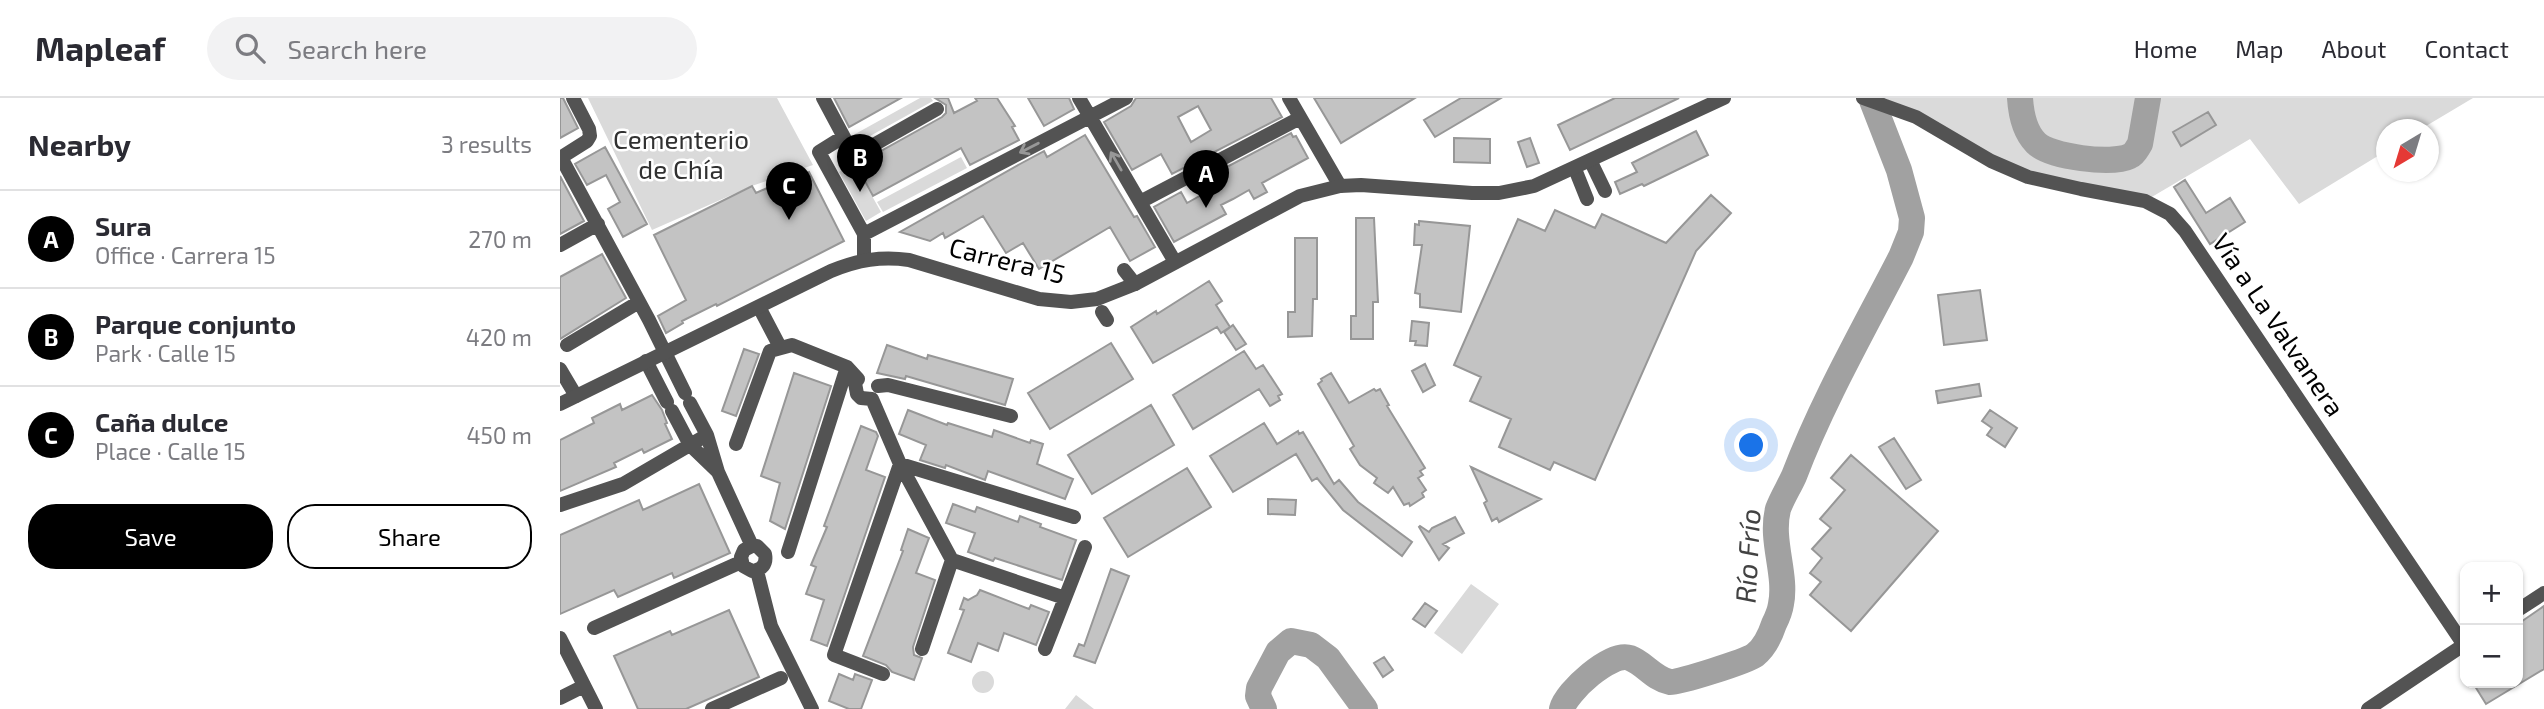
<!DOCTYPE html>
<html lang="en">
<head>
<meta charset="utf-8">
<style>
	:root { --surface:#fff; --page:#f2f2f3; --text:#2b2b33; --muted:#7c7c81; --line:#e1e1e2; --accent:#000 }
	body { margin:0; font-family:"Exo 2",sans-serif; background:var(--page); color:var(--text) }
	.controls { position:absolute; right:21px; bottom:21px; display:grid; overflow:hidden; border-radius:14px; box-shadow:0 2px 5px #0004 }
	.controls button { width:63px; height:63px; display:grid; place-items:center; padding:0; border:0; border-bottom:2px solid var(--line); background:var(--surface); color:var(--text); font:35px sans-serif }
	.compass { position:absolute; left:1816px; top:21px; width:63px; height:63px; border-radius:50%; background:var(--surface); box-shadow:0 2px 5px #0004; rotate:218deg }
	.you { position:absolute; left:1192px; top:348px; width:24px; height:24px; margin:-18px; border:5px solid #fff; border-radius:50%; background:#1a73e8; box-shadow:0 0 0 10px #1a73e833 }
	.badge { display:grid; place-items:center; width:46px; height:46px; border-radius:50%; background:var(--accent); color:#fff; font-size:23px; font-weight:700 }
	.pin { position:absolute; translate:-50% -58px; filter:drop-shadow(0 2px 4px #0008) }
	.pin::after { content:''; position:absolute; top:37px; width:24px; height:21px; background:inherit; clip-path:polygon(0 0,100% 0,50% 100%) }
	.list { margin:0; padding:0; list-style:none }
	h2 { display:flex; justify-content:space-between; align-items:center; height:91px; margin:0; padding:0 28px; font-size:30px }
	h2 small { font-size:23px; font-weight:400; color:var(--muted) }
	.list li { display:grid; grid-template-columns:46px 1fr auto; gap:21px; align-items:center; box-sizing:border-box; height:98px; padding:0 28px; border-top:2px solid var(--line) }
	.list b { display:block; font-size:26px; white-space:nowrap }
	.list p { margin:0; font-size:23px; white-space:nowrap; color:var(--muted) }
	.list em { font-size:23px; font-style:normal; color:var(--muted) }
	.actions { display:flex; gap:14px; padding:21px 28px }
	.actions a { flex:1; padding:16px 0; border:2px solid var(--accent); border-radius:28px; text-align:center; font-size:24px; color:var(--accent) }
	.actions .main { background:var(--accent); color:#fff }
	.icon { flex:none; width:38px; height:38px; fill:none; stroke:currentColor; stroke-width:2; stroke-linecap:round; stroke-linejoin:round }
	.map { position:relative; flex:none; width:1984px; height:611px; overflow:hidden }
	header { display:flex; align-items:center; gap:42px; box-sizing:border-box; height:98px; padding:0 35px; background:var(--surface); border-bottom:2px solid var(--line) }
	header strong { font-size:33px }
	nav { display:flex; gap:38px; margin-inline-start:auto; font-size:24px }
	.search { width:490px; height:63px; background:var(--page); display:flex; align-items:center; gap:18px; box-sizing:border-box; padding:0 24px; border-radius:38px; color:var(--muted); font-size:26px }
	main { display:flex }
	aside { flex:1; background:var(--surface) }
	.map>svg:first-child { display:block }
	.green { fill:#dadada }
	.lines { fill:none; stroke-linecap:round; stroke-linejoin:round }
	.river { stroke:#a1a1a1; stroke-width:26 }
	.building { fill:#c3c3c3; stroke:#979797; stroke-width:2; fill-rule:evenodd }
	.minor { stroke:#535353; stroke-width:14 }
	.tertiary { stroke:#535353; stroke-width:14 }
	.oneway { stroke:#989898 }
	.labels { text-anchor:middle; stroke-width:5; stroke-linejoin:round; paint-order:stroke }
	.park-label { font-size:26px; fill:#313131; stroke:#fff }
	.street-label { font-size:26px; fill:#000; stroke:#fff }
	.water-label { font-size:28px; font-style:italic; fill:#424242; stroke:#fff }
</style>
</head>
<body>
<header>
<strong>Mapleaf</strong>
<div class="search"><svg class="icon" aria-label="search" viewBox="0 0 24 24"><circle cx="10" cy="10" r="6"/><path d="M15 15l6 6"/></svg>Search here</div>
<nav><a>Home</a><a>Map</a><a>About</a><a>Contact</a></nav>
</header>
<main>
<aside>
<h2>Nearby<small>3 results</small></h2>
<ul class="list">
<li><span class="badge">A</span><div><b>Sura</b><p>Office · Carrera 15</p></div><em>270 m</em></li>
<li><span class="badge">B</span><div><b>Parque conjunto</b><p>Park · Calle 15</p></div><em>420 m</em></li>
<li><span class="badge">C</span><div><b>Caña dulce</b><p>Place · Calle 15</p></div><em>450 m</em></li>
</ul>
<div class="actions"><a class="main">Save</a><a>Share</a></div>
</aside>
<div class="map">
<svg width="1984" height="611" viewBox="0 0 1984 611">
	<rect width="100%" height="100%" fill="#fff"/>
	<path class="green" d="M28,0H217L253,67L192,88L92,132Z
		M360,0H371L373,3L292,48L288,40Z
		M1303,0H1913L1861,31L1826,32V53L1739,106L1690,41L1585,103L1485,84Z
		M401,59L407,70L323,114L317,104Z
		M294,66L321,114L306,123L279,74Z
		M911,486L939,506L902,556L874,535Z
		M412 584a11 11 0 1 1 22 0a11 11 0 1 1-22 0Z
		M516,597L534,611H505Z"/>
	<g class="lines">
		<path class="river" d="M1460,0C1461,16 1464,33 1476,45C1490,59 1552,67 1570,58C1575,56 1577,50 1580,46L1588,0
			M704,611L698,598L699,590L718,554L731,543L751,547L768,560L805,611
			M1002,611C1006,594 1051,553 1070,560C1084,565 1094,581 1110,584C1118,585 1187,563 1195,557C1205,549 1210,538 1214,526C1217,520 1220,513 1221,506C1227,476 1210,443 1218,411C1222,400 1229,389 1234,378C1263,302 1304,231 1341,159L1351,134L1352,120L1339,72L1311,0"/>
	</g>
	<path class="building" d="M0,0H3L18,30L0,40Z
		M274,0H341L289,29Z
		M375,0H388L394,15L417,3L415,0H437L455,28L452,29L459,42L410,67L401,50L313,98L296,67L382,19L386,15V7Z
		M468,0H509L514,11L484,28Z
		M576,0H711L722,19L612,76L601,56L572,72L544,24L571,8ZM638,8L651,32L631,44L618,19Z
		M754,0H855L781,45Z
		M901,0H941L875,39L864,22Z
		M1055,0H1119L1010,52L998,27Z
		M1648,14L1656,27L1621,48L1613,34Z
		M1136,33L1148,57L1084,88L1082,86L1060,96L1055,84L1077,74L1072,65Z
		M731,35L733,39L736,38L748,60L702,85L707,94L694,101L689,92L673,101L661,107L666,116L614,144L594,109L621,94L627,105L652,91L646,80Z
		M525,37L574,119L577,118L595,149L570,163L550,129L479,171L463,145L446,155L423,118L385,140L383,135L370,143L340,134L460,66L484,53L487,59Z
		M894,40L930,41V65L894,64Z
		M970,40L979,65L967,69L958,44Z
		M45,49L87,126L63,139L48,111L60,104L46,77L27,87L15,66Z
		M249,74L284,143L157,208L156,206L122,223L123,225L106,235L98,218L126,202L94,137L192,88L196,95L216,86L218,89Z
		M0,78L24,123L0,136Z
		M1625,82L1646,115L1670,100L1685,124L1650,146L1614,89Z
		M1151,97L1171,115L1136,153L1035,382L994,364L990,372L939,349L951,321L910,303L921,279L894,267L958,121L985,133L995,112L1035,130L1042,116L1106,145Z
		M796,120H814L818,204H813V241H791V218H796Z
		M859,123L910,128L901,214L860,209V196L855,195L862,147H854L855,126L859,127Z
		M735,140H757V201H753L752,238L728,239V214H735Z
		M42,156L66,200L0,241V179Z
		M649,183L662,203L656,207L670,229L661,235L657,229L593,265L571,229L596,213L597,216Z
		M1420,192L1427,242L1384,247L1378,197Z
		M852,223L869,225L867,248L855,247L856,243H850Z
		M673,227L686,246L676,252L664,234Z
		M551,245L573,281L490,331L468,295Z
		M327,247L367,261L368,257L453,281L445,307L346,278L345,281L317,275Z
		M184,251L199,256L176,318L162,313Z
		M684,253L696,271L703,267L722,296L718,298L720,302L710,308L699,291L633,331L613,297Z
		M865,266L875,287L863,294L852,273Z
		M234,275L271,288L225,431L210,423L220,385L201,378Z
		M771,275L789,305L814,291L816,293L820,291L829,307L827,308L865,370L860,373L863,377L858,380L866,392L862,395L864,399L850,408L849,405L844,407L833,389L828,395L814,385L817,380L800,367L790,351L794,348L758,286L762,283L761,281Z
		M1419,286L1421,298L1378,305L1376,293Z
		M92,297L102,312L107,325L105,326L112,341L84,355L82,351L54,365L56,369L0,393V342L34,325L32,320L60,306L62,312Z
		M591,307L614,347L532,396L508,357Z
		M348,312L387,327L388,325L432,339L434,332L470,345L471,342L483,346L477,366L513,381L505,401L428,373L425,382L386,367L385,370L360,362L366,347L339,336Z
		M1430,312L1457,330L1445,349L1427,337L1432,330L1422,323Z
		M704,325L717,346L738,333L739,336L743,334L774,386L779,382L798,404L852,444L842,458L783,412L757,380L752,383L736,356L673,394L650,358Z
		M301,328L316,334L318,338L306,372L325,379L267,548L251,542L264,502L246,496L256,469L251,467L267,429L264,428Z
		M1334,340L1361,382L1346,391L1319,349Z
		M1291,357L1378,433L1291,533L1250,497L1261,484L1250,475L1262,460L1252,451L1271,430L1260,421L1285,392L1271,380Z
		M911,369L930,378L981,401L939,424L937,420L932,423L924,405L927,403Z
		M627,370L651,409L568,459L544,420Z
		M139,386L170,455L114,480L112,475L58,499L54,492L0,516V437L79,402L83,412Z
		M708,401L736,402L735,417L708,416Z
		M393,406L415,414L417,409L458,424L460,418L481,426L480,429L516,442L502,482L435,460L433,463L408,454L415,435L386,425Z
		M895,419L904,435L883,446L889,450L879,462L859,429L860,428L869,434L872,430Z
		M348,431L369,440L356,475L375,482L353,549L354,557L362,560L354,582L332,574L326,567L303,558L343,453L341,452Z
		M551,471L569,478L535,565L514,558L519,546L524,548Z
		M420,492L469,511L471,507L489,514L476,547L444,535L438,553L418,545L411,564L388,555L404,512L400,511L404,500L408,502L417,497Z
		M865,505L877,513L865,529L853,521Z
		M1984,508V571L1926,606L1913,585H1958V526Z
		M169,512L199,579L126,611H78L54,558L110,533L112,537Z
		M824,559L833,572L823,579L814,565Z
		M279,576L293,582L295,576L312,582L301,611H289L269,603Z"/>
	<g class="lines">
		<path class="minor" d="M263,0L294,58L377,11
			M519,0L615,164
			M729,0L780,88
			M283,39L259,54L304,136
			M4,58L3,63L89,222L125,295
			M0,60L27,43L30,38L29,31L13,0
			M1031,64L1045,93
			M1015,71L1027,101
			M580,104L740,20
			M304,136L566,0
			M0,147L38,126
			M304,162V136
			M564,172L575,186
			M199,209L220,249
			M542,214L547,222
			M7,247L79,204
			M86,263L107,304
			M0,271L16,298
			M298,281L295,285L297,296L301,300L312,301
			M318,288L328,287L451,318
			M312,301L340,366L392,462L505,500
			M130,305L147,337L158,374L192,448H197L205,456C207,466 202,472 192,473L183,468L181,459L184,452L192,448
			M112,313L130,347L157,373
			M176,346L210,253L232,247L287,269L298,281
			M0,407L63,386L147,337
			M228,454L287,269
			M197,473L211,528L252,611
			M34,530L181,464
			M0,540L36,611
			M362,551L392,462
			M485,551L525,449
			M323,576L274,557L340,366L514,419
			M0,600L24,588
			M152,611L221,580"/>
		<path class="tertiary" d="M1303,0L1356,19L1431,63L1468,79L1521,91L1585,103L1610,116L1625,133L1904,547
			M0,306L271,173C298,162 321,158 349,162L479,201L511,204L537,201L575,186L740,98L780,88L801,87L912,95H939L974,88L1164,0
			M1958,512L1984,495
			M1808,611L1905,546"/>
	</g>
	<defs><path id="oneway-shaft" d="M-6 0H5M1.5-3L5.5 0L1.5 3" fill="none" stroke-width="1.6" stroke-linecap="round" stroke-linejoin="round" transform="scale(1.75)"/></defs>
	<g class="oneway">
		<use href="#oneway-shaft" transform="translate(469 50) rotate(153)"/>
		<use href="#oneway-shaft" transform="translate(556 63) rotate(-120)"/>
	</g>
	<g class="labels">
		<g class="park-label">
			<text x="121" y="51">Cementerio<tspan x="121" dy="30">de Chía</tspan></text>
		</g>
		<g class="street-label">
			<text transform="translate(447 163) rotate(14)" y="9">Carrera 15</text>
			<text transform="translate(1718 227) rotate(56)" y="9">Vía a La Valvanera</text>
		</g>
		<g class="water-label">
			<text transform="translate(1188 458) rotate(-87)" y="10">Río Frío</text>
		</g>
	</g>
</svg>
<div class="controls">
<button>+</button>
<button>−</button>
</div>
<svg class="compass" viewBox="-18 -18 36 36"><path d="M0-13l5 13h-10z" fill="#e53935"/><path d="M0 13l5-13h-10z" fill="#7c7c81"/></svg>
<div class="you"></div>
<div class="pin badge" style="left:646px;top:110px">A</div>
<div class="pin badge" style="left:300px;top:94px">B</div>
<div class="pin badge" style="left:229px;top:122px">C</div>
</div>
</main>
</body>
</html>
